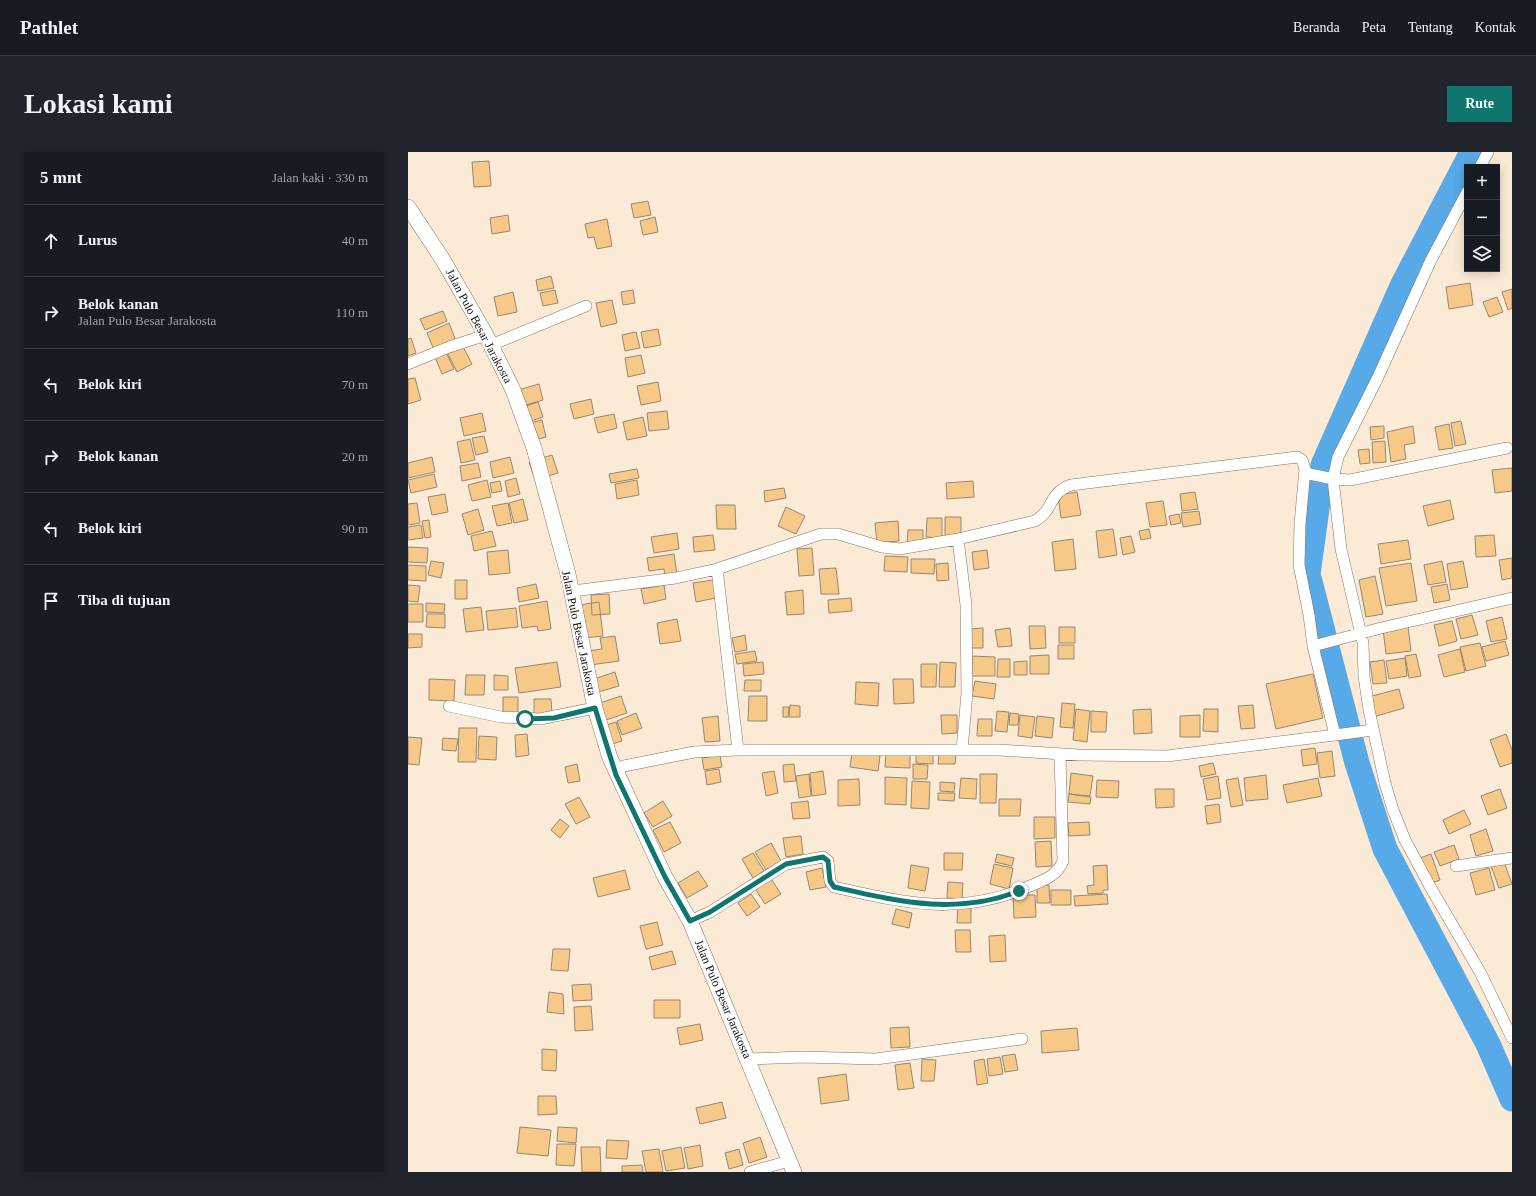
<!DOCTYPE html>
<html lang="id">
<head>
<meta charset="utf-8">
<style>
	:root { --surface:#171b24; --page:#20242c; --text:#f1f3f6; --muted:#9ea1a6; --line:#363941; --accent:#0f766e }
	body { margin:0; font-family:"Times New Roman",serif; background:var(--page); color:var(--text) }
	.controls { position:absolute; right:12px; top:12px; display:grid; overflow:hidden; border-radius:0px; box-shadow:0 2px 10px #0003 }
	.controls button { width:36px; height:36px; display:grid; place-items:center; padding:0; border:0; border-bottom:1px solid var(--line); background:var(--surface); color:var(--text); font:20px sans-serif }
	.stop { position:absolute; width:12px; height:12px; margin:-9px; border:3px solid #0f766e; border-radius:50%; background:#fff }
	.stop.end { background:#0f766e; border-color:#fff; box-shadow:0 1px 4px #0008 }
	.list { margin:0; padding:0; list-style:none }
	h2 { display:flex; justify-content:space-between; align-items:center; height:52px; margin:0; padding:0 16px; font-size:17px }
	h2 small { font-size:13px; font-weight:400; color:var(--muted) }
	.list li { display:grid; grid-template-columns:26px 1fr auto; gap:12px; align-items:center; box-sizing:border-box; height:72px; padding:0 16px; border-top:1px solid var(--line) }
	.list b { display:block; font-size:15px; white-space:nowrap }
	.list p { margin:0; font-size:13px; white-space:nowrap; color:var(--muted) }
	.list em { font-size:13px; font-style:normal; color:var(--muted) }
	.icon { flex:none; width:22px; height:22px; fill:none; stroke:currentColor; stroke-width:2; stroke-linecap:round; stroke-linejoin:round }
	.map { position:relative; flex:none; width:1104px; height:1020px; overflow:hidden; border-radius:0px }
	header { display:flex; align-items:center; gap:24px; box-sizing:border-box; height:56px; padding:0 20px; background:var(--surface); border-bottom:1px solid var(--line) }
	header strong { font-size:19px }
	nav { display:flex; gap:22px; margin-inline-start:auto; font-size:14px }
	.intro { display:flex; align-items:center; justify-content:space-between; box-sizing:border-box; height:96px; padding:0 24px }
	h1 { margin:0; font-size:28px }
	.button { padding:10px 18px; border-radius:0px; background:var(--accent); color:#fff; font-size:14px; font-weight:700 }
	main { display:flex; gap:24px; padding:0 24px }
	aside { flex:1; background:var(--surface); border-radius:0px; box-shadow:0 2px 10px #0003 }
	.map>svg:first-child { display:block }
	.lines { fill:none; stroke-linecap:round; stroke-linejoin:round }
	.river { stroke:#57a9e7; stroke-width:25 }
	.building { fill:#f7c989; stroke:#968774 }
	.street-casing { stroke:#837562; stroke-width:12 }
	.secondary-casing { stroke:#837562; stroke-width:16 }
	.street { stroke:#fff; stroke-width:11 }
	.secondary { stroke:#fff; stroke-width:15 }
	.route { stroke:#0f766e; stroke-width:5 }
	.labels { text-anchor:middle; stroke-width:4; stroke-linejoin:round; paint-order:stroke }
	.street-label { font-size:12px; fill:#140f08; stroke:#fff }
</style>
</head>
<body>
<header>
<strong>Pathlet</strong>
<nav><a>Beranda</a><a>Peta</a><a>Tentang</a><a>Kontak</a></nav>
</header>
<div class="intro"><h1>Lokasi kami</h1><a class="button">Rute</a></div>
<main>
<aside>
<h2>5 mnt<small>Jalan kaki · 330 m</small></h2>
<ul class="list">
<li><svg class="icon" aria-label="ahead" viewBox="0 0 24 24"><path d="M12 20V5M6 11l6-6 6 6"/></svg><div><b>Lurus</b></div><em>40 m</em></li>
<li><svg class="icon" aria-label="right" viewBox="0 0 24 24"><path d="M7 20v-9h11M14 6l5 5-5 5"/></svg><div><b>Belok kanan</b><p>Jalan Pulo Besar Jarakosta</p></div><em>110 m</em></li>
<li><svg class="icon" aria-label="left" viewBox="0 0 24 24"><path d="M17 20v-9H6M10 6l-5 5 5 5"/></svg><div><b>Belok kiri</b></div><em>70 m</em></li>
<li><svg class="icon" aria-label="right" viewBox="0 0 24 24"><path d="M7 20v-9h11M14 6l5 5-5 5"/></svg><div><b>Belok kanan</b></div><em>20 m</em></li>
<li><svg class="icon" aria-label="left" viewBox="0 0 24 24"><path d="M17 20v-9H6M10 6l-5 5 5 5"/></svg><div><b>Belok kiri</b></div><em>90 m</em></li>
<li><svg class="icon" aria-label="arrive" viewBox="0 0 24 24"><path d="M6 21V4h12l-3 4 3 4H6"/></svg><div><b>Tiba di tujuan</b></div></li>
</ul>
</aside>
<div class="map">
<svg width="1104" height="1020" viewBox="0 0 1104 1020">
	<rect width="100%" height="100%" fill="#fbebd6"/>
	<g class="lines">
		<path class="river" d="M1064,0L994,134L915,313L900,422L949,611L977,697L1080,892L1104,947"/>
	</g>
	<path class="building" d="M81,9L83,34L66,35L64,10Z
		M240,49L243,63L226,66L223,52Z
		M100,63L102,79L84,82L82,66Z
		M247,65L250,80L235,83L232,69Z
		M199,67L204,94L189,97L186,85L180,86L177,72Z
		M143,124L146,136L130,139L128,128Z
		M1062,131L1065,153L1041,157L1038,135Z
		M1104,137V156L1100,158L1094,140Z
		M147,138L150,151L135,154L132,141Z
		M225,138L227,151L215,153L213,140Z
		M105,140L109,160L90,164L86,145Z
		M1089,145L1095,160L1081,165L1075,150Z
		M204,148L209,171L193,175L188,151Z
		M35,159L39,169L17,178L12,167Z
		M41,171L48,189L26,198L19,181Z
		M250,177L253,193L236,196L233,180Z
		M228,180L232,196L217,199L214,183Z
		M3,186L8,201L0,204V187Z
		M54,193L64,212L49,220L39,200Z
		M38,200L46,217L34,222L27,205Z
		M233,203L237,221L220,225L217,206Z
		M7,226L13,248L0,252V227Z
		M250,230L253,249L233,253L229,234Z
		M131,232L135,248L108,256L103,240Z
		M183,247L186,262L166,267L162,252Z
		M130,250L135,265L117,271L112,256Z
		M259,259L261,277L241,279L239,261Z
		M74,261L78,279L56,284L52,266Z
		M206,262L209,276L190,281L186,266Z
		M235,265L239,284L219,288L215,270Z
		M134,268L138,285L123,289L118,272Z
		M1053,269L1058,292L1047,294L1043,271Z
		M1041,272L1045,296L1031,298L1027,275Z
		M976,274V286L963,288L962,275Z
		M1005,274L1007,291L996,293L998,307L983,310L979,280Z
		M76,284L80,300L68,303L64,286Z
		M62,287L67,308L53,311L49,290Z
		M977,289L978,310L965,311L964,290Z
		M961,297L962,311L952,312L950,298Z
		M144,303L150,321L127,328L121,310Z
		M24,305L27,320L0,326V311Z
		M102,305L106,321L85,326L82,310Z
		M70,311L73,325L54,329L52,314Z
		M1104,316V339L1087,341L1084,318Z
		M229,317L231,326L203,331L201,322Z
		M26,322L29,335L3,341L0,328Z
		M108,326L112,342L100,345L97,329Z
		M79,328L83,345L64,349L60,333Z
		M229,328L231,343L209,347L207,332Z
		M92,329L94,339L84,341L82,331Z
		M565,329L566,345L539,347L538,331Z
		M376,336L378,346L357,350L356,339Z
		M669,340L673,363L653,366L650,343Z
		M787,340L790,357L774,359L772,342Z
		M37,342L40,360L24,363L20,345Z
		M115,347L120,368L106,371L101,351Z
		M1042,348L1046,367L1020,374L1015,354Z
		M755,349L759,373L742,375L738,351Z
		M9,351L12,371L0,373V352Z
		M100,351L104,371L89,374L84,354Z
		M308,353H327L328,377H309Z
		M378,355L397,364L388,382L370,374Z
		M70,357L76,378L60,383L54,362Z
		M791,359L793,372L775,375L773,361Z
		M771,362L773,371L763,373L761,364Z
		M537,365H553V384H537Z
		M519,366H534V386L518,385Z
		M21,368L23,385L17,386L14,369Z
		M490,369L491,389L469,391L467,371Z
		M13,373L15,386L0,388V375Z
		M705,377L709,403L691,406L688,379Z
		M741,377L743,386L733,388L731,379Z
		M500,378H515V391L499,392Z
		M84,379L88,394L66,399L63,384Z
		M269,381L271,397L246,401L243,385Z
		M305,383L307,398L286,400L285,385Z
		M1086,383L1088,404L1068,405L1067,384Z
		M723,384L727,400L715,403L712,386Z
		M665,387L668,417L647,419L644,390Z
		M1000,388L1003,407L973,412L970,392Z
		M0,395L20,396L19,411L0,410Z
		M404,396L406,423L391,424L389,397Z
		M100,398L102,421L81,423L79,400Z
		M579,398L581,416L566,418L564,400Z
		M266,402L269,423L257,425L256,417L241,419L239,406Z
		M477,404L500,405L499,420L476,419Z
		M1104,406V426L1094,428L1091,408Z
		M503,407H527L526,422L503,421Z
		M23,409L36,411L33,426L20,423Z
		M1034,409L1038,430L1020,433L1016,413Z
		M1055,409L1060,435L1043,438L1039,412Z
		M540,411L541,428L529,429L528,412Z
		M1003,411L1009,449L978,454L971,416Z
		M0,413L18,414V429L0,428Z
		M428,416L431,442H413L411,417Z
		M967,424L975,462L958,465L951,428Z
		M47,428H59V447H47Z
		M305,428L308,446L288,450L285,431Z
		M128,432L131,446L111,450L109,436Z
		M1039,432L1042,448L1026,451L1023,435Z
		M0,433L12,434L10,450L0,449Z
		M256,433L258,447L236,452L233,437Z
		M395,438L396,462L379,463L377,440Z
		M201,442L202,462L184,463L183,443Z
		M443,446L444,459L421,461L420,448Z
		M139,449L143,477L130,479L129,474L114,476L111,454Z
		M191,450L195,484L176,486L171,453Z
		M18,451L37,452L36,461L18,460Z
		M0,452H15V470H0Z
		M73,455L76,478L58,480L55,457Z
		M108,456L110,475L80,478L78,459Z
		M19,462H37V476L18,475Z
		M1064,463L1070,483L1053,487L1048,467Z
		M1094,465L1099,487L1083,490L1078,469Z
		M269,467L273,489L252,492L249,471Z
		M1044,469L1049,489L1031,494L1026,473Z
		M621,474H637L638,496L622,497Z
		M1000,474L1003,499L978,502L975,477Z
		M651,475H667V491H651Z
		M575,476V496H561V477Z
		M602,476L604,494L590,495L587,478Z
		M0,482H14V495L0,496Z
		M337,483L339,498L327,500L324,486Z
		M207,484L211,509L182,513L180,499L194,497L192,486Z
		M1097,489L1101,503L1078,509L1074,495Z
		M1072,491L1078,514L1058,519L1052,495Z
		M650,493H666V507H650Z
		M1052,497L1057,520L1036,525L1030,503Z
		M347,499L349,509L329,512L327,502Z
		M1008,502L1013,524L1001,526L997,504Z
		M641,503V522H622V504Z
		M564,504L587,505V524H564Z
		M997,506L999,524L981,527L978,509Z
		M590,507H602V525H589Z
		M976,508L979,531L965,532L962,510Z
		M619,509V523H606V510Z
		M149,510L153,535L111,541L107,516Z
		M355,510L356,522L336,524L335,512Z
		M532,510L548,511L547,535H531Z
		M513,512H529L528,535H513Z
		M207,520L211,534L190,540L186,527Z
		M905,522L915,566L868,577L858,532Z
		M58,523H77L76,543H57Z
		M86,523L100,524V538H86Z
		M21,527L47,528L46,549L21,548Z
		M485,527H505L506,551L486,552Z
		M337,528H353V539H336Z
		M567,529L588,532L586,547L564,544Z
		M448,530L471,531L470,554L447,552Z
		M991,537L996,556L965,565L960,545Z
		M213,544L219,561L195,569L189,552Z
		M341,544H359V569H340Z
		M95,545H110V561H95Z
		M126,547H143L144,562L126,563Z
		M654,551L667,552L665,576L652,575Z
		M382,553L392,554V565H381Z
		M845,553L847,576L833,577L830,554Z
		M375,555H381L380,565H375Z
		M668,557L682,559L679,590L665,588Z
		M743,557L744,581L726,582L725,558Z
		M796,557H810V580L795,579Z
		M589,559L601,560L599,580L587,579Z
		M683,559L699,560L698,580H683Z
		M228,561L234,576L214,583L209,569Z
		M602,561L611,562L610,573H601Z
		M533,563H549V581L534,582Z
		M612,563L627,565L624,586L610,584Z
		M792,563V585H772V564Z
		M310,564L312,589L297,590L294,566Z
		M629,564L646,566L644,586L627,584Z
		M570,567H584V584H569Z
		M208,570L214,589L201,593L195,574Z
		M51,576H69L68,610H50Z
		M119,582L121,603L108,605L107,583Z
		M1098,582L1104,598V611L1092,615L1082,588Z
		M71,584L89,585L88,608L70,607Z
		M0,585L14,586L11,613L0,612Z
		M35,586L50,587L48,599L34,598Z
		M907,596L909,612L895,614L893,598Z
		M924,599L927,624L912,626L909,601Z
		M444,600L472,604L470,619L442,615Z
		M478,600L502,601V616L477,615Z
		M508,600H525V612L508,611Z
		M531,601L548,602L547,612H530Z
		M312,603L314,615L296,618L294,606Z
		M805,611L808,622L793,625L791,614Z
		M169,612L172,629L160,631L157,615Z
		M386,612L388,629L376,630L375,613Z
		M505,612L520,613L519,627H505Z
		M311,617L313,630L299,633L297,619Z
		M366,619L370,641L358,644L354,621Z
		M415,619L418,642L404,644L402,621Z
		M663,621L685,624L682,644L661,642Z
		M401,622L403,644L391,646L388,624Z
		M572,622H589L588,651H572Z
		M858,623L860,647L838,649L836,626Z
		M810,624L813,646L799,648L795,627Z
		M477,625L499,626L498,653L477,652Z
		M553,626L569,627L568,647L551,646Z
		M830,626L835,653L823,655L818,628Z
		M910,626L914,644L879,651L875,633Z
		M451,627L452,653L430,654V628Z
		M689,628L711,629L710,646L688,645Z
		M504,629L522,630L521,657L503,656Z
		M532,630L547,631L546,640L532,639Z
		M747,637H766V655L748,656Z
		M1092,637L1099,656L1080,663L1073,644Z
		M530,641H547L546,649L530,648Z
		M661,642L683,645L682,652L660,650Z
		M171,645L182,665L168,672L157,652Z
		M591,647H613L612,664H591Z
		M255,649L264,664L245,675L236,661Z
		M400,649L402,666L385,667L383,651Z
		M811,652L813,670L799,672L797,654Z
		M1056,658L1063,672L1041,682L1035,668Z
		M626,665H647V686L626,687Z
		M152,667L161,674L152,686L143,678Z
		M262,670L273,691L256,700L245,678Z
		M681,670L682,683L661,684L660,671Z
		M1078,677L1085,699L1068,704L1062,683Z
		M393,684L395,702L378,705L375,686Z
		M643,689L644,714L628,715L627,690Z
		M363,691L373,709L358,718L347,700Z
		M1046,693L1051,707L1032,714L1026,700Z
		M345,701L356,719L345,726L334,707Z
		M536,701H555L554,718H536Z
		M589,702L606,706L604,714L587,710Z
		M1023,702L1032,728L1021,732L1012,706Z
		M1096,710L1104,732L1091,736L1083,714Z
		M586,712L605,716L601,737L582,732Z
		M503,713L521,716L517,739L500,736Z
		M699,713L700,738H695V741L680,742L679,734L686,733L685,714Z
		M414,716L418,735L402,738L398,720Z
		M1081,716L1087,738L1068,743L1062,721Z
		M217,718L222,737L190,745L185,726Z
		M290,719L300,734L279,746L270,731Z
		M362,725L373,742L357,752L346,735Z
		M540,730L555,731L554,747L539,746Z
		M641,733L642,751H629V734Z
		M643,738H663V753H643Z
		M343,742L352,755L339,764L330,751Z
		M699,742L700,752L667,754L666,744Z
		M605,743H627L628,765L606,766Z
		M550,755L563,756V771H549Z
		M488,757L504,761L501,776L484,772Z
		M249,770L255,793L238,797L232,774Z
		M547,778H562L563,800H548Z
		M597,783L598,809L582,810L581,784Z
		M145,797H162L160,819L143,818Z
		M264,799L268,812L244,818L241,805Z
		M183,832L184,848L165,849L164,833Z
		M141,840L155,842L156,862L139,860Z
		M246,848H272V866H246Z
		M183,854L185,878L167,879L166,855Z
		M292,872L295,888L272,893L269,876Z
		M501,875L502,895L483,896L482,876Z
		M669,876L671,898L634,901L633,879Z
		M134,897L149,898L148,919L134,918Z
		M607,902L610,918L597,920L594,904Z
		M592,905L595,922L581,924L579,907Z
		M514,907L528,908L526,929H513Z
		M576,907L580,931L569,933L566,909Z
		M502,911L506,936L490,938L487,913Z
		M438,922L441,948L413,952L410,926Z
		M130,944H148L149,962L130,963Z
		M314,950L318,966L292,972L288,956Z
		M112,975L143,978L140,1004L109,1001Z
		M150,975L169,976L168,991L149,989Z
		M352,985L359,1005L341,1011L335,991Z
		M199,988L221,989L219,1007L198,1006Z
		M149,992H168L166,1014L148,1013Z
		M292,993L295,1014L280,1017L276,996Z
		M173,995H192L193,1020H174Z
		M273,995L277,1016L258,1019L254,999Z
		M251,997L255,1020H238L234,999Z
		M331,997L335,1013L321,1017L317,1001Z
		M234,1013L235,1020H214V1014Z"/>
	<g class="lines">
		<defs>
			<path id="street" d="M1072,15L1080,0
				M1059,40L1023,108L970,225L930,305L925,327L942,328L1099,296
				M83,193L178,154
				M0,212L41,195L78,183
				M897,321L925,327L933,397L955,491L956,524L961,558L977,631L985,658L997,688L1024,738L1072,820L1104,886
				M550,387L558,453L559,541L554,598
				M164,441L165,439L268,426L309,417L330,598
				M905,494L973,476L1104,446
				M41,554L93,565L132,567L187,556
				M927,583L965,578
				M208,623L209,618L216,614L286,600L330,598H592L671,603L759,604L927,583L905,494L901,463L891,413L892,372L897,317L894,308L889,305L663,333C640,341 647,357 627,369L550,387L491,397L474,395L430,382H413L309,417
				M1048,714L1104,706
				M282,769L302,760L378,712L415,705L420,709L422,729L426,735C497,751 553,765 622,734C636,728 649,724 655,709L652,602
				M340,907L395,905L468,907L614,887
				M342,1020L381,1009"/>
			<path id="secondary" d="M0,55L35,108L78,183L105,238L126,296L160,422L187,556L202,606L257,725L282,769L386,1020"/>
		</defs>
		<use href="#street" class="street-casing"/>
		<use href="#secondary" class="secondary-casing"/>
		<use href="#street" class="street"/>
		<use href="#secondary" class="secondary"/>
	</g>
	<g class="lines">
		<path class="route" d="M117,567L146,566L187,556L208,623L257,725L282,769L302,760L378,712L415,705L420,709L422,729L426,735C489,749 548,764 611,739"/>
	</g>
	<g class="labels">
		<g class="street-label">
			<text transform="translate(71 174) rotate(62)" y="4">Jalan Pulo Besar Jarakosta</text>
			<text transform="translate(171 481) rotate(78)" y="4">Jalan Pulo Besar Jarakosta</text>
			<text transform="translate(315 847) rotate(67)" y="4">Jalan Pulo Besar Jarakosta</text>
		</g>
	</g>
</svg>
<div class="controls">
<button>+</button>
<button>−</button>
<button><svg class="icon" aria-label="layers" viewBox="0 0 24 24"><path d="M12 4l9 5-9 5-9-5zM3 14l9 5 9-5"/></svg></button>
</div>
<div class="stop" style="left:117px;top:567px"></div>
<div class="stop end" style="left:611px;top:739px"></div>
</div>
</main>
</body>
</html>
